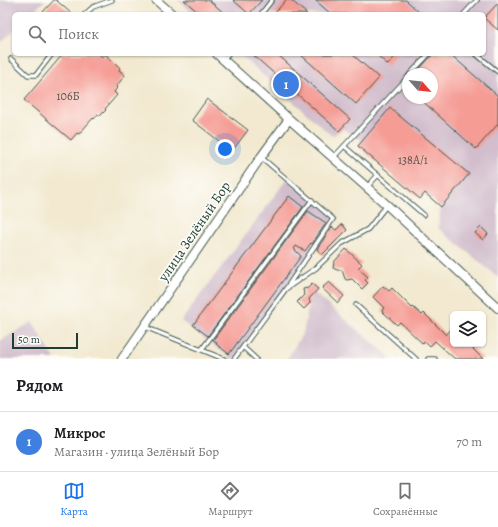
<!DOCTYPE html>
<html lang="ru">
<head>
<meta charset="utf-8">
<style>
	:root { --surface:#fff; --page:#f6f6f6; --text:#202124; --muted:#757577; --line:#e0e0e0; --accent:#1a73e8 }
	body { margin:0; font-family:Alegreya,serif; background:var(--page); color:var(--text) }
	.controls { position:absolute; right:12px; bottom:12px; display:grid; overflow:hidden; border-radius:6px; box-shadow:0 1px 3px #0004 }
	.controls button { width:36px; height:36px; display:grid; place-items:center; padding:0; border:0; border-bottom:1px solid var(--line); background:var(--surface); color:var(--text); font:20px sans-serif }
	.compass { position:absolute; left:402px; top:68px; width:36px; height:36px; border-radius:50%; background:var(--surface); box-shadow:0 1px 3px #0004; rotate:117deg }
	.scale { position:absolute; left:12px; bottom:10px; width:66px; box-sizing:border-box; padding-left:4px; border:2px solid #1f3d34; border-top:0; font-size:11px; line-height:14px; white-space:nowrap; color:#1f3d34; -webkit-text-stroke:3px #fdfcf7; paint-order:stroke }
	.you { position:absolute; left:225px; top:149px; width:14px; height:14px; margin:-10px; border:3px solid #fff; border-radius:50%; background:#1a73e8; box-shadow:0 0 0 6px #1a73e833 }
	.badge { display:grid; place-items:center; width:26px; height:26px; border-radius:50%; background:var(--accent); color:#fff; font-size:13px; font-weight:700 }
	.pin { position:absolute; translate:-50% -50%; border:2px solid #fff; box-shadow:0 1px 4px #0006 }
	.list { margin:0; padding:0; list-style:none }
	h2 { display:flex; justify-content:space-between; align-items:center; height:52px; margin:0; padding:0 16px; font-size:17px }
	h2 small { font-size:13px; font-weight:400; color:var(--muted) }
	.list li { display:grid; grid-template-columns:26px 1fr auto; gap:12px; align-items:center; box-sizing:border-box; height:60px; padding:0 16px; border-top:1px solid var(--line) }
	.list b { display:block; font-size:15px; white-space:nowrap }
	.list p { margin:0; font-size:13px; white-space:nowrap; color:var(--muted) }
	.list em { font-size:13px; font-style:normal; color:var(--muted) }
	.icon { flex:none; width:22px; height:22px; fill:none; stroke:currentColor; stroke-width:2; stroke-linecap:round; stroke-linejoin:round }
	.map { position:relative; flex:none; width:498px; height:359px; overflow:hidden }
	.search { position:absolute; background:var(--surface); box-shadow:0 1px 3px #0004; left:12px; right:12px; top:12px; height:44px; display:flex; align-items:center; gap:10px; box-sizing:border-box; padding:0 14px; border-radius:6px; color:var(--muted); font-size:15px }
	.sheet { height:112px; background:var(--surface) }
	nav { display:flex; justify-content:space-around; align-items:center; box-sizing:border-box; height:56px; border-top:1px solid var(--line); background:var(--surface); font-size:11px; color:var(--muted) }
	nav a { display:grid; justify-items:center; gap:2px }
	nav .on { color:var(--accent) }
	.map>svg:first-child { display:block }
	.industrial { fill:#d1bdcc; fill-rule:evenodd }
	.building { fill:#f59c95 }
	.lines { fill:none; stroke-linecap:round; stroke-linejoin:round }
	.service-casing { stroke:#3f574b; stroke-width:5.5 }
	.tertiary-casing { stroke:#3f574b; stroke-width:10 }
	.service { stroke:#fff; stroke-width:3.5 }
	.tertiary { stroke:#fff; stroke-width:8 }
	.labels { text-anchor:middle; stroke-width:3.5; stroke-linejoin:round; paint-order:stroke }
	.number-label { font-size:12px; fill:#54554c }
	.street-label { font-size:14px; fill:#1f3d34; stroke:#fdfcf7 }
</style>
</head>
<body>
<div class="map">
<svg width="498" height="359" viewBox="0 0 498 359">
	<rect width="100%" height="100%" fill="#fdfcf7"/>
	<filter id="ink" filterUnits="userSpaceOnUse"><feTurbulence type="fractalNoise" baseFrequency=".025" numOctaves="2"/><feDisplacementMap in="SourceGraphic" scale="8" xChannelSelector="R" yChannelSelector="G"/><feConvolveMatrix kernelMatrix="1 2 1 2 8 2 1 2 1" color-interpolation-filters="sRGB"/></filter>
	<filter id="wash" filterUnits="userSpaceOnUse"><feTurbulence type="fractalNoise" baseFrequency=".012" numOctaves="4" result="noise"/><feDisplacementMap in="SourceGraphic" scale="16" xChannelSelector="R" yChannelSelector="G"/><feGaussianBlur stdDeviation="0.9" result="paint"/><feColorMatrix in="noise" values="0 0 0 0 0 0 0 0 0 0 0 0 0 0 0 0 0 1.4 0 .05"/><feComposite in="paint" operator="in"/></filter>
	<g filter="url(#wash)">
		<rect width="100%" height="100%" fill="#f2e9d0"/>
		<path class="industrial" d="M0,0H45L31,14H14V30L0,43Z
			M178,0H498V277L438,228L441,207L425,193L420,199L358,146L363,141L343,129L332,136L239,54H484V14H194ZM408,74H432V98H408Z
			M287,179L339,218L233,359H232L181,321Z
			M312,291L392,359H287L303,333Z
			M32,322L55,359H0V341Z"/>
		<g id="blocks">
			<path class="building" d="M54,0H56L72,14H41Z
				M184,0H209L225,14H200Z
				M233,0H262L249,14Z
				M286,0H291L307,14H274Z
				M315,0H406L421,14H331Z
				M498,3V30L484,18Z
				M63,54H99L103,57L105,54L115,63L120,68L119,70L125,75L116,87L117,88L114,92L117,95L105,109L106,110L100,116L98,114L94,119L93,118L79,134L77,133L71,140L24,100Z
				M252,54H277L350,119L339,131Z
				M300,54H352L379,78L356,104Z
				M376,54H397L388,65Z
				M433,54H450L498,96V124L476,149L419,98H432V74H415Z
				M207,99L248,130L232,151L192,120Z
				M390,108L469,174L441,207L425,193L420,199L358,146Z
				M289,196L303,207L208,336L193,325Z
				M308,211L326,223L312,244L311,243L305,251L296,246L294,249L301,256L229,354L216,344L217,342L213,340Z
				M342,224L347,230L322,255L317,249L332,227L336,230Z
				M481,227L488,234L483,240L475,233Z
				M346,249L362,264L358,268L368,277L365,280L368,283L362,289L352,279L347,280L345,279L342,270H337L333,268L334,262Z
				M329,282L344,296L338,303L322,288Z
				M312,284L318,289L309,299L310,303L304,309L297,302L304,295L303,289L308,288Z
				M383,286L389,291L392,288L412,308L413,307L422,315L424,313L446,335L453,327V344H468L483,359H455L435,341L430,346L425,341L423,344L400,322L397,325L382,311L384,308L373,297Z"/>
		</g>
	</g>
	<g filter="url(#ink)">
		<use href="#blocks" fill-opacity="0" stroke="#3f574b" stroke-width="1"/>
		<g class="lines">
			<defs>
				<path id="service" d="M85,14L93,7L112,0
					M261,14L272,0
					M464,14L477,0
					M476,54L498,72
					M11,59L28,75H36L52,54
					M223,59L228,54
					M410,74L429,54
					M344,146L424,215
					M333,158L408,77
					M367,187L378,175
					M287,288L316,268L341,244L368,229L387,205
					M356,305L416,359
					M145,327L224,359
					M243,347L256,359
					M202,349L312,200
					M234,359L285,290L333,219L261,157
					M428,359H435"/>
				<path id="tertiary" d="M156,0L172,14
					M217,54L289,119L387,205L498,308
					M122,359L261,157L289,119"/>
			</defs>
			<use href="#service" class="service-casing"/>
			<use href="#tertiary" class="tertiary-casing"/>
			<use href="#service" class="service"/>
			<use href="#tertiary" class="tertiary"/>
		</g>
	</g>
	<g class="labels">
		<g class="number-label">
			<text x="68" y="100">106Б</text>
			<text x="413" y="164">138А/1</text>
		</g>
		<g class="street-label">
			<text transform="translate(194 231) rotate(-56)" y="5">улица Зелёный Бор</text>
		</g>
	</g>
</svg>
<div class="controls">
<button><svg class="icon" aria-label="layers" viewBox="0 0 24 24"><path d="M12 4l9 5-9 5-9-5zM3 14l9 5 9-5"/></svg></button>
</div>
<svg class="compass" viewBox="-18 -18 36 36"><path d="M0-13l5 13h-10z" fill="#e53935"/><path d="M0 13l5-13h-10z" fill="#757577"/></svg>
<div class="scale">50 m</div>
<div class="you"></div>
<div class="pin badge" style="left:286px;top:84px;background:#3f7fe0">1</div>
<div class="search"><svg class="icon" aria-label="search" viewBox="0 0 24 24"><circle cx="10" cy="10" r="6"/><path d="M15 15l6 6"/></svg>Поиск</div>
</div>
<section class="sheet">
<h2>Рядом<small></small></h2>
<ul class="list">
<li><span class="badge" style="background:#3f7fe0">1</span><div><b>Микрос</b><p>Магазин · улица Зелёный Бор</p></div><em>70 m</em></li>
</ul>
</section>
<nav>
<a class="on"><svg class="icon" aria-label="map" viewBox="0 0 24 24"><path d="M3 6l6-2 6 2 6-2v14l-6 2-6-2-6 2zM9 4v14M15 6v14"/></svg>Карта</a>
<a><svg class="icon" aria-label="directions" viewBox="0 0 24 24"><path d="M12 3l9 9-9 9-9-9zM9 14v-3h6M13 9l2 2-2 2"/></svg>Маршрут</a>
<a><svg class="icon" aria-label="saved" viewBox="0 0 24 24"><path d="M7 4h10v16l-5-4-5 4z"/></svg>Сохранённые</a>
</nav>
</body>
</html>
